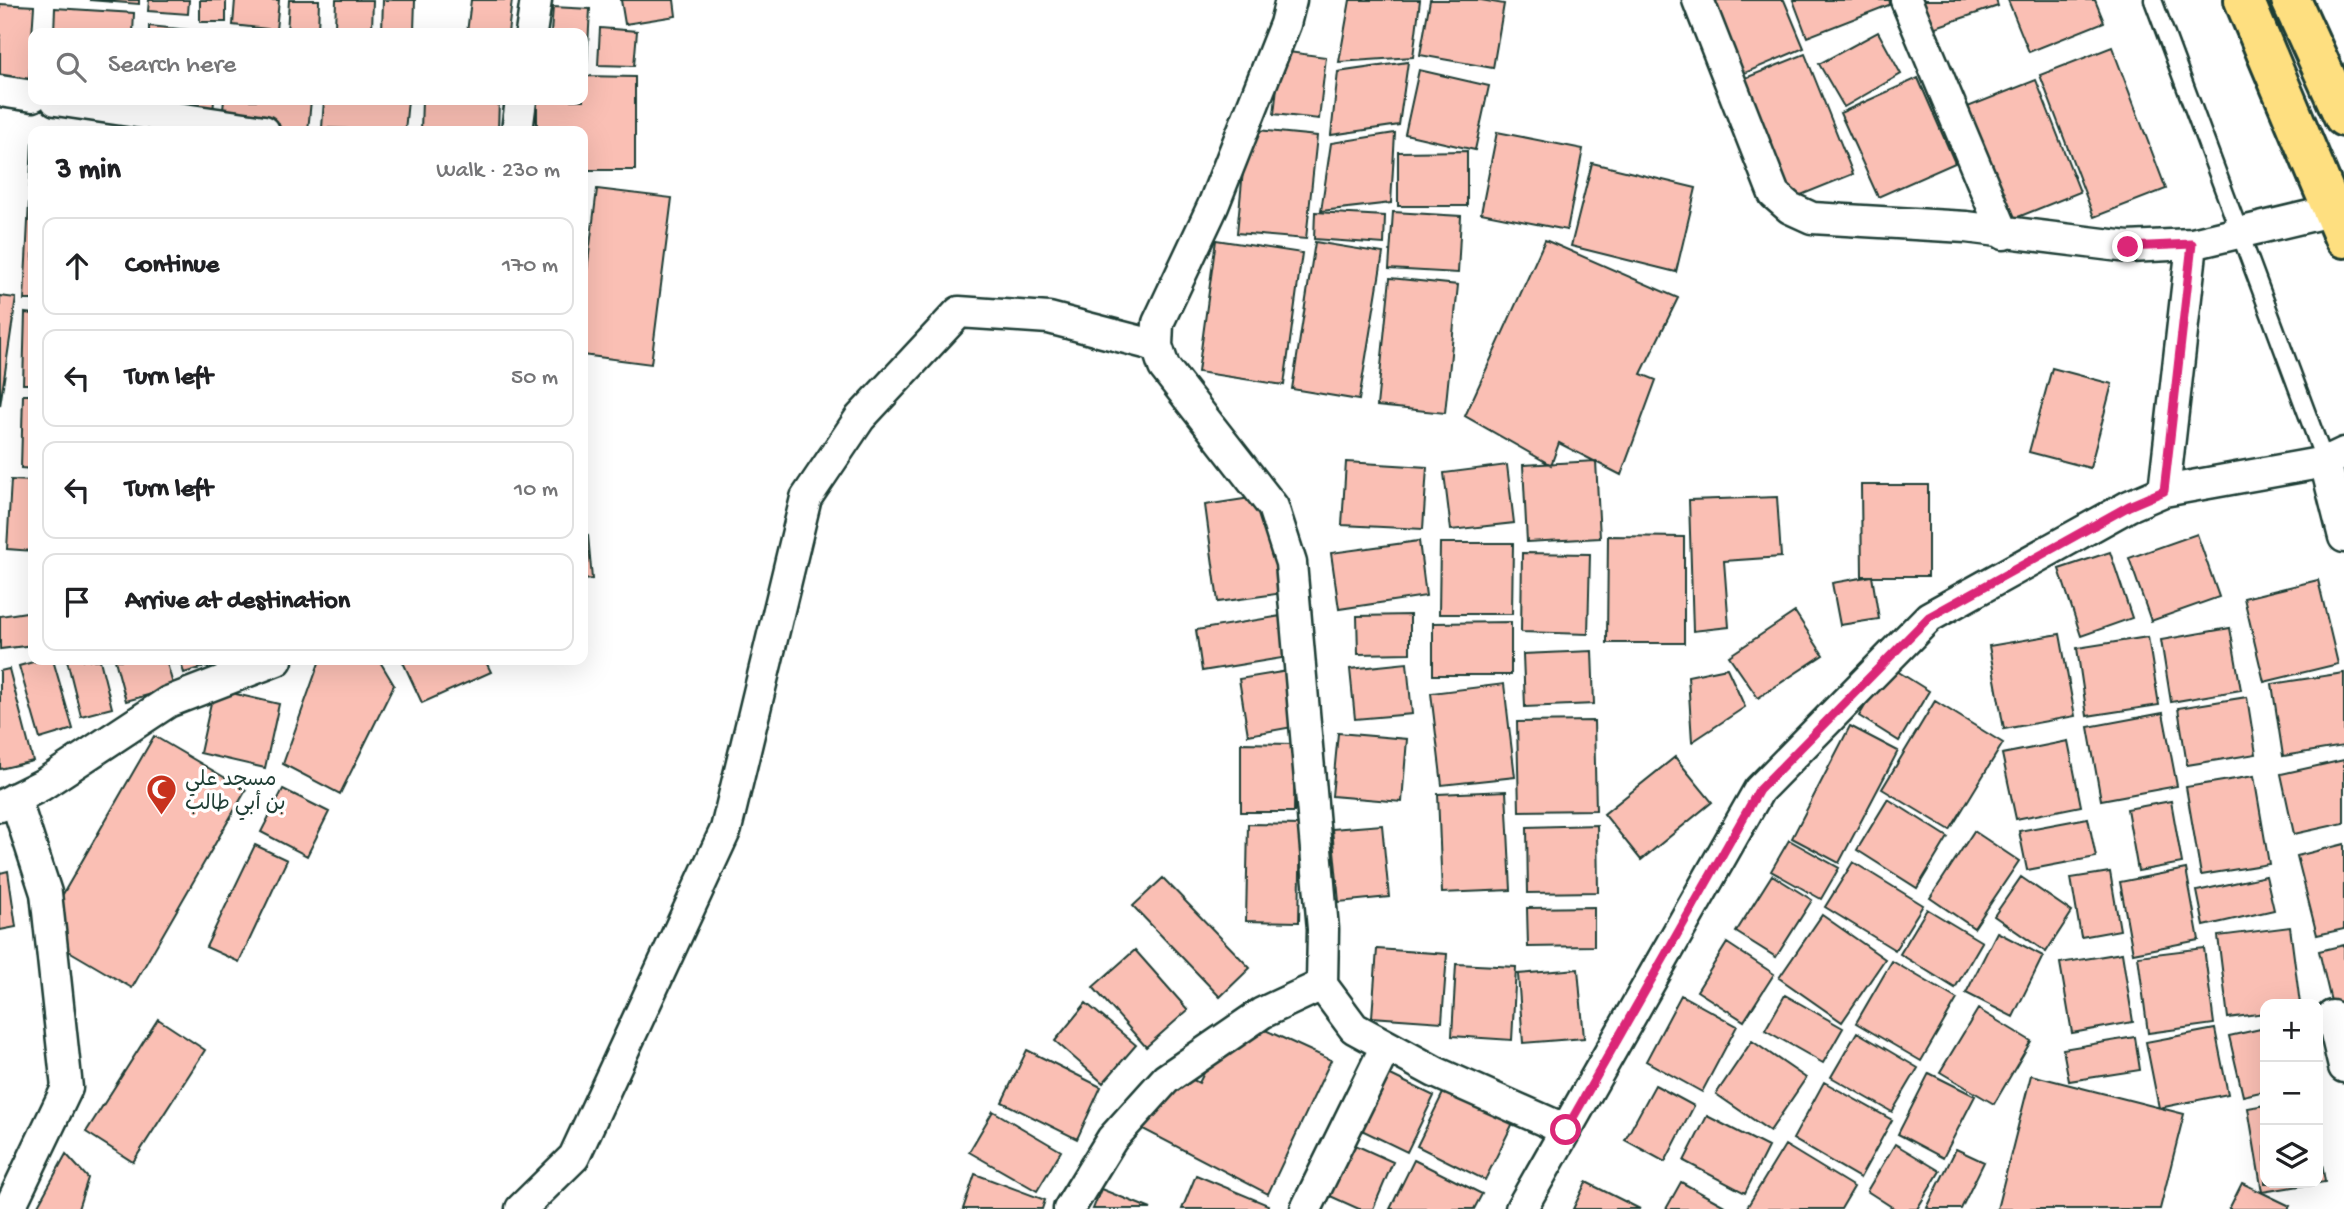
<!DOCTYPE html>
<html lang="en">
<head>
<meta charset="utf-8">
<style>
	:root { --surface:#fff; --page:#f2f2f2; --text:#202124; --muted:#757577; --line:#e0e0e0 }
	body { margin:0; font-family:"Gochi Hand","Playpen Sans Arabic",sans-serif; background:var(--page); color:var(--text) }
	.controls { position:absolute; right:21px; bottom:21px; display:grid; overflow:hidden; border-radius:14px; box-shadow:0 7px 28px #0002 }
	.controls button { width:63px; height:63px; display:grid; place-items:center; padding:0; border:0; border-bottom:2px solid var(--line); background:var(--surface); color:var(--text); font:35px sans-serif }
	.stop { position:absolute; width:21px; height:21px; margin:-16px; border:5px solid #db2777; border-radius:50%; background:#fff }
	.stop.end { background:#db2777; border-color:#fff; box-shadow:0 2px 7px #0008 }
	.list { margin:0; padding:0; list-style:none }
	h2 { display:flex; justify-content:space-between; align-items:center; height:91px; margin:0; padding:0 28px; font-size:30px }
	h2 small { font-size:23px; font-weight:400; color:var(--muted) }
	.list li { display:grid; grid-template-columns:46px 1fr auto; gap:21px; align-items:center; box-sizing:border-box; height:98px; margin:0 14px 14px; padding:0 14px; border:2px solid var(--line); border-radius:14px }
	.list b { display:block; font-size:26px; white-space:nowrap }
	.list em { font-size:23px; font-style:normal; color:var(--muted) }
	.icon { flex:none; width:38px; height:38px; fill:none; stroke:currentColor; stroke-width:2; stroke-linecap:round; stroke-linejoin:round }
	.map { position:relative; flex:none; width:2344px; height:1209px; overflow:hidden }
	.search { position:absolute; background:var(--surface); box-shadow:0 7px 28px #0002; left:28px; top:28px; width:560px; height:77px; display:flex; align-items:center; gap:18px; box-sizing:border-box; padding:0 24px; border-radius:14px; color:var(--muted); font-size:26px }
	.panel { position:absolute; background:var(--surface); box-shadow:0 7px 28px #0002; left:28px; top:126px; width:560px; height:539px; border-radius:14px }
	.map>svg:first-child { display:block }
	.building { fill:#fabfb4; stroke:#1f3d34; stroke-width:2 }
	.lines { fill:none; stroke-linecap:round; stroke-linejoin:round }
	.lane-casing { stroke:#1f3d34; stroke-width:21 }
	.street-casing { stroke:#1f3d34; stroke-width:35 }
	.highway-casing { stroke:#1f3d34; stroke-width:44 }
	.lane { stroke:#fff; stroke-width:16 }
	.street { stroke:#fff; stroke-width:30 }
	.highway { stroke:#fedf80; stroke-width:38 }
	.route { stroke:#db2777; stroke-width:9 }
	.labels { text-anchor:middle; stroke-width:7; stroke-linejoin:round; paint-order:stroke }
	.poi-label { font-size:21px; fill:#1f3d34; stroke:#fff; text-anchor:start }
</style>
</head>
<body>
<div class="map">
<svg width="2344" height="1209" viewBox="0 0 2344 1209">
	<rect width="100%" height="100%" fill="#fff"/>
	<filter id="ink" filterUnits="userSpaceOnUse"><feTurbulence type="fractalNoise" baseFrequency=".0143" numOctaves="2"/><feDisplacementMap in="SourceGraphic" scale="14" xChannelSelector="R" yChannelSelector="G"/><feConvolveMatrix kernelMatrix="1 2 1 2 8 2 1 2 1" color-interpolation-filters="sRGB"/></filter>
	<g filter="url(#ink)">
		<path class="building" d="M89,0H139V4Z
			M149,0H189L188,14L148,11Z
			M200,0H226V22H200Z
			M235,0H279L276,30L233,25Z
			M289,0H319L318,33H287Z
			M336,0H373L372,29L335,28Z
			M383,0H415L414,31H382Z
			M471,0H512L508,33H467Z
			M621,0H674L676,16L625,24Z
			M1350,0H1420L1413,57L1339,62Z
			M1430,0H1481L1504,4L1493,68L1420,55Z
			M1709,0H1784L1804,48L1740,75Z
			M1793,0H1892L1894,3L1807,37Z
			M1917,0H1996L1998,6L1927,30Z
			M2008,0H2095L2104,22L2029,52Z
			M0,4L34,6L29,82L0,80Z
			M553,7L590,9L587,65H583V33H551Z
			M55,8L134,13L133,33H54Z
			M149,26L220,33H149Z
			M600,28L637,31L634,66L598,65Z
			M1878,32L1901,74L1844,107L1819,64Z
			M2112,47L2166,189L2094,217L2040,75Z
			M1281,51L1326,57L1319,119L1274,114Z
			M1805,54L1853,174L1791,199L1743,79Z
			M1408,62L1399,125L1331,135L1338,72Z
			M1419,70L1489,86L1475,150L1405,134Z
			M583,76L635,77V170H583V131H537V100H583Z
			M1918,78L1955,163L1878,197L1840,113Z
			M2036,80L2080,192L2008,221L1965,108Z
			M142,100H214L213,114Z
			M224,100H311L308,131L221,129Z
			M324,100H408L405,131L322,128Z
			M422,100H499L498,131H421Z
			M1247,129L1317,136L1306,239L1237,233Z
			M1497,132L1583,149L1567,230L1481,213Z
			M1395,133L1391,203L1321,211L1331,143Z
			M32,143H33V300H24Z
			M1467,151V206H1398V152Z
			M1592,163L1696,188L1676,272L1571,246Z
			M597,189L672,198L651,364L583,355V303Z
			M1315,212L1385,216L1384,244L1314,239Z
			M1393,212L1461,216L1458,273L1389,269Z
			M1216,240L1302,253L1284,385L1198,372Z
			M1545,240L1678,298L1641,374L1656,380L1621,475L1559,443L1551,465L1465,416Z
			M1315,242L1383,253L1359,400L1292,389Z
			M1390,278L1458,285L1445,413L1377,406Z
			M0,296L16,298L0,406Z
			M25,313L33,314V384H23Z
			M2052,368L2112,384L2090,468L2029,452Z
			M23,395H33V469L21,468Z
			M1596,461L1600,538L1527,542L1523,465Z
			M1346,462L1427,467L1423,529L1342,525Z
			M1507,465L1514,523L1451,530L1444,473Z
			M11,480L33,481V551L7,549Z
			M1861,485H1928V576H1862Z
			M1270,495L1283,593L1218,602L1205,505Z
			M1777,497L1781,557L1724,561L1729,627L1693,631L1689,500Z
			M2197,534L2219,597L2151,621L2129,558Z
			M588,535L592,579L583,580V536Z
			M1608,536L1684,537V643H1607Z
			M1419,541L1426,596L1339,609L1331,553Z
			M1440,543H1513L1512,614H1439Z
			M2110,552L2132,618L2081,636L2059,569Z
			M1522,553L1590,554L1588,634L1521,632Z
			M1872,576L1879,619L1840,625L1832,583Z
			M2318,580L2338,664L2264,682L2244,598Z
			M33,611V645L0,649V616Z
			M1795,612L1823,655L1758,698L1729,656Z
			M1410,615V653L1358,654L1357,616Z
			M1281,616L1288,657L1202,671L1196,630Z
			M1511,622V675H1433V623Z
			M2230,628L2241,690L2171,702L2161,640Z
			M2060,634L2075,716L2004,729L1989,646Z
			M2148,637L2159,705L2087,716L2077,648Z
			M1592,651L1594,704L1525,707L1523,654Z
			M40,660H53L73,729L40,739L19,666Z
			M67,660H100L112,708L81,716Z
			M115,660H166L174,688L126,701Z
			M180,660H227L184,673Z
			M320,660H379L394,685L340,794L283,764Z
			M402,660H485L491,672L422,703Z
			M1407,663L1412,714L1355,719L1350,669Z
			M1889,666L1929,691L1899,741L1859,716Z
			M1727,668L1745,707L1692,742L1688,676Z
			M9,669L33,761L0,769V671Z
			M1288,671L1298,726L1248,735L1239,679Z
			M2344,673V746L2283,756L2272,684Z
			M1504,684L1515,777L1442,785L1431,693Z
			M214,689L279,704L265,768L200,753Z
			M2247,697L2256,754L2187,765L2178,708Z
			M1935,701L2003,743L1950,830L1882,789Z
			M2163,713L2177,786L2101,800L2088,727Z
			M1594,721L1596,810L1519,811L1517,722Z
			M1850,726L1898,751L1839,863L1792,838Z
			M1338,733L1407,739L1402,802L1332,796Z
			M154,736L246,790L132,988L40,934Z
			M2068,741L2081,806L2016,819L2002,754Z
			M1241,743L1295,744L1294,812H1241Z
			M1675,757L1712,802L1641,860L1604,814Z
			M2344,760V823L2294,834L2281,774Z
			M2254,776L2269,864L2201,875L2186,787Z
			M283,789L329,812L307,856L261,832Z
			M1506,791L1511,890L1442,893L1438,794Z
			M1888,799L1948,837L1917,888L1857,850Z
			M2171,801L2182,863L2138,871L2127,809Z
			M2088,818L2096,857L2027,870L2019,831Z
			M1248,824L1301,825L1299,922L1246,921Z
			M1382,825L1389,897L1339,902L1332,829Z
			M1597,825L1598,892L1528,893L1527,827Z
			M1974,831L2019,861L1974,928L1930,898Z
			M1789,840L1839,868L1821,899L1771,871Z
			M2344,844V929L2317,935L2297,856Z
			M255,845L287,860L239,962L206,947Z
			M1853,862L1923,905L1895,950L1825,907Z
			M2186,869L2199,940L2133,953L2120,882Z
			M8,871L16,927L0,930V873Z
			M2110,872L2120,930L2081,937L2071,878Z
			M1772,875L1812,900L1776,957L1736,932Z
			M2266,876L2274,910L2204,926L2197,891Z
			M2021,877L2072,912L2046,952L1994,916Z
			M1163,878L1250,968L1220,997L1133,906Z
			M1594,907V946L1528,947L1527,908Z
			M1927,909L1982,942L1955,988L1900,954Z
			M1822,915L1885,959L1842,1022L1779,978Z
			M2290,927L2300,1004H2265V1013L2228,1018L2218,936Z
			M1997,932L2043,956L2013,1017L1966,993Z
			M1727,943L1774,974L1744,1021L1697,991Z
			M2344,945V1007L2333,1010L2319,951Z
			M2204,948L2214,1024L2148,1033L2138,956Z
			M1377,949L1447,954L1442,1022L1372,1017Z
			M1135,950L1188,1010L1146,1047L1093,987Z
			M2122,953L2133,1022L2072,1033L2060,963Z
			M1892,961L1957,999L1921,1061L1856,1023Z
			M1456,964L1516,967L1512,1040L1452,1036Z
			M1578,969L1584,1038L1523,1043L1518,974Z
			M1681,995L1737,1026L1702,1092L1646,1061Z
			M1785,995L1843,1028L1823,1063L1765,1030Z
			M1086,1003L1136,1045L1103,1083L1055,1041Z
			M1978,1009L2031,1041L1994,1104L1940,1072Z
			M158,1019L205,1050L133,1162L86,1132Z
			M2265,1028V1091L2243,1096L2229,1036Z
			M1263,1029L1331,1060L1268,1194L1141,1128L1183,1075L1199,1083L1210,1061Z
			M2215,1029L2228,1094L2159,1108L2146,1042Z
			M1857,1032L1918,1068L1892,1112L1831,1077Z
			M2135,1037L2140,1070L2069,1081L2063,1049Z
			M1752,1041L1806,1078L1770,1131L1716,1094Z
			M1027,1050L1101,1087L1077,1139L1002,1102Z
			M1372,1066L1434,1096L1407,1152L1345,1122Z
			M1929,1073L1975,1096L1943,1158L1898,1134Z
			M2031,1075L2184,1114L2160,1209H1997Z
			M1824,1082L1892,1120L1860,1178L1793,1139Z
			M1655,1085L1694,1106L1665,1162L1625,1140Z
			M1445,1089L1513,1123L1485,1180L1417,1146Z
			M2265,1105V1183H2318V1139L2325,1182L2262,1192L2248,1108Z
			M993,1111L1061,1151L1037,1191L969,1152Z
			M1707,1116L1768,1147L1745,1193L1684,1161Z
			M1342,1139L1393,1162L1373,1209H1359L1319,1191Z
			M1895,1144L1940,1171L1917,1209H1895L1867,1191Z
			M1785,1145L1854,1187L1841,1209H1746Z
			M1956,1149L1984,1162L1961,1209H1930L1927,1208Z
			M66,1154L88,1178L78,1209H36Z
			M1414,1160L1482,1194L1474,1209H1390Z
			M975,1174L1045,1200L1042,1209H963Z
			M1196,1175L1268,1205L1267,1209H1182Z
			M1586,1182L1640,1209H1573Z
			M1681,1182L1730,1209H1666Z
			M2242,1183L2290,1206L2288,1209H2229Z
			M1101,1189L1151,1209H1093Z"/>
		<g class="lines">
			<defs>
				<path id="lane" d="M2153,0L2325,462"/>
				<path id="street" d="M1291,0L1285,24L1213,206L1158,323L1157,346L1164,367L1273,507L1291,563L1323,929L1322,985L1354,1028L1435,1072L1566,1130
					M1698,0L1774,194L1790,208L1812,218L1966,227L2128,247L2192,244
					M1906,0L2004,234
					M531,33L536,0
					M0,91L33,96
					M56,100L264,131
					M517,131L521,100
					M2325,462L2344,537
					M2164,491L2192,244L2331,211
					M0,806L42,785L168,702L277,660
					M2332,1016L2344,1067
					M9,1209L67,1088L46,893L15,798
					M521,1209L574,1157L726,829L806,498L860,418L959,312L1049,318L1157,346
					M1069,1209L1112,1139L1166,1079L1262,1013L1322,985
					M1306,1209L1386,1046
					M1521,1209L1759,790L1929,617L2129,506L2164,491L2325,462L2344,453"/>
				<path id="highway" d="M2244,0L2344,238
					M2291,0L2344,117"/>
			</defs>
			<use href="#lane" class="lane-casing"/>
			<use href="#street" class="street-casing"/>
			<use href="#highway" class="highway-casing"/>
			<use href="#lane" class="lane"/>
			<use href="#street" class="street"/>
			<use href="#highway" class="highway"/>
		</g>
	</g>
	<g class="lines" filter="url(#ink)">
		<path class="route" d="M1566,1130L1759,790L1929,617L2129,506L2164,491L2192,244L2128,247"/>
	</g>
	<defs>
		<symbol id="mosque-pin" viewBox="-11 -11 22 30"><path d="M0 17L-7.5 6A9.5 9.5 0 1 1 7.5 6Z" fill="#c8321e" stroke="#fff"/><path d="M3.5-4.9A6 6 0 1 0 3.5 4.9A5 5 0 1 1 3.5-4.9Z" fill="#fff"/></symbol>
	</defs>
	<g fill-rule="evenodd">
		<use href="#mosque-pin" x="144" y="772" width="35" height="47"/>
	</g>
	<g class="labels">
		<g class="poi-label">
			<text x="185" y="785">مسجد علي<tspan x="185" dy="24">بن أبي طالب</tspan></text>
		</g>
	</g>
</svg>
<div class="controls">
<button>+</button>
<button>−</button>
<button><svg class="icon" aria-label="layers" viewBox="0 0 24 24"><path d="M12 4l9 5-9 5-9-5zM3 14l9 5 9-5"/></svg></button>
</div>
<div class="stop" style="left:1566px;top:1130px"></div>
<div class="stop end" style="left:2128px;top:247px"></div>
<div class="search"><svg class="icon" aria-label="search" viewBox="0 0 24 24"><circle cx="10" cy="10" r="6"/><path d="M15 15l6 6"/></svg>Search here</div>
<section class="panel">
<h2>3 min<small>Walk · 230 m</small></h2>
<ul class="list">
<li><svg class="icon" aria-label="ahead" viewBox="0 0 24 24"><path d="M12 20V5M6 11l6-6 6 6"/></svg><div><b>Continue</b></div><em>170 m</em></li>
<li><svg class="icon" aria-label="left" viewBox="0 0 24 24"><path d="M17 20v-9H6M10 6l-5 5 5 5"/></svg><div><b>Turn left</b></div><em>50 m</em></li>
<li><svg class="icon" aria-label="left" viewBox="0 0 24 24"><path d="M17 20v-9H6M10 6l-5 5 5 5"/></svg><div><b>Turn left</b></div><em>10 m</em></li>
<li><svg class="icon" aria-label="arrive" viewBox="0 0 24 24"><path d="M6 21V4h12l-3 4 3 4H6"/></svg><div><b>Arrive at destination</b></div></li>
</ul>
</section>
</div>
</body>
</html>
